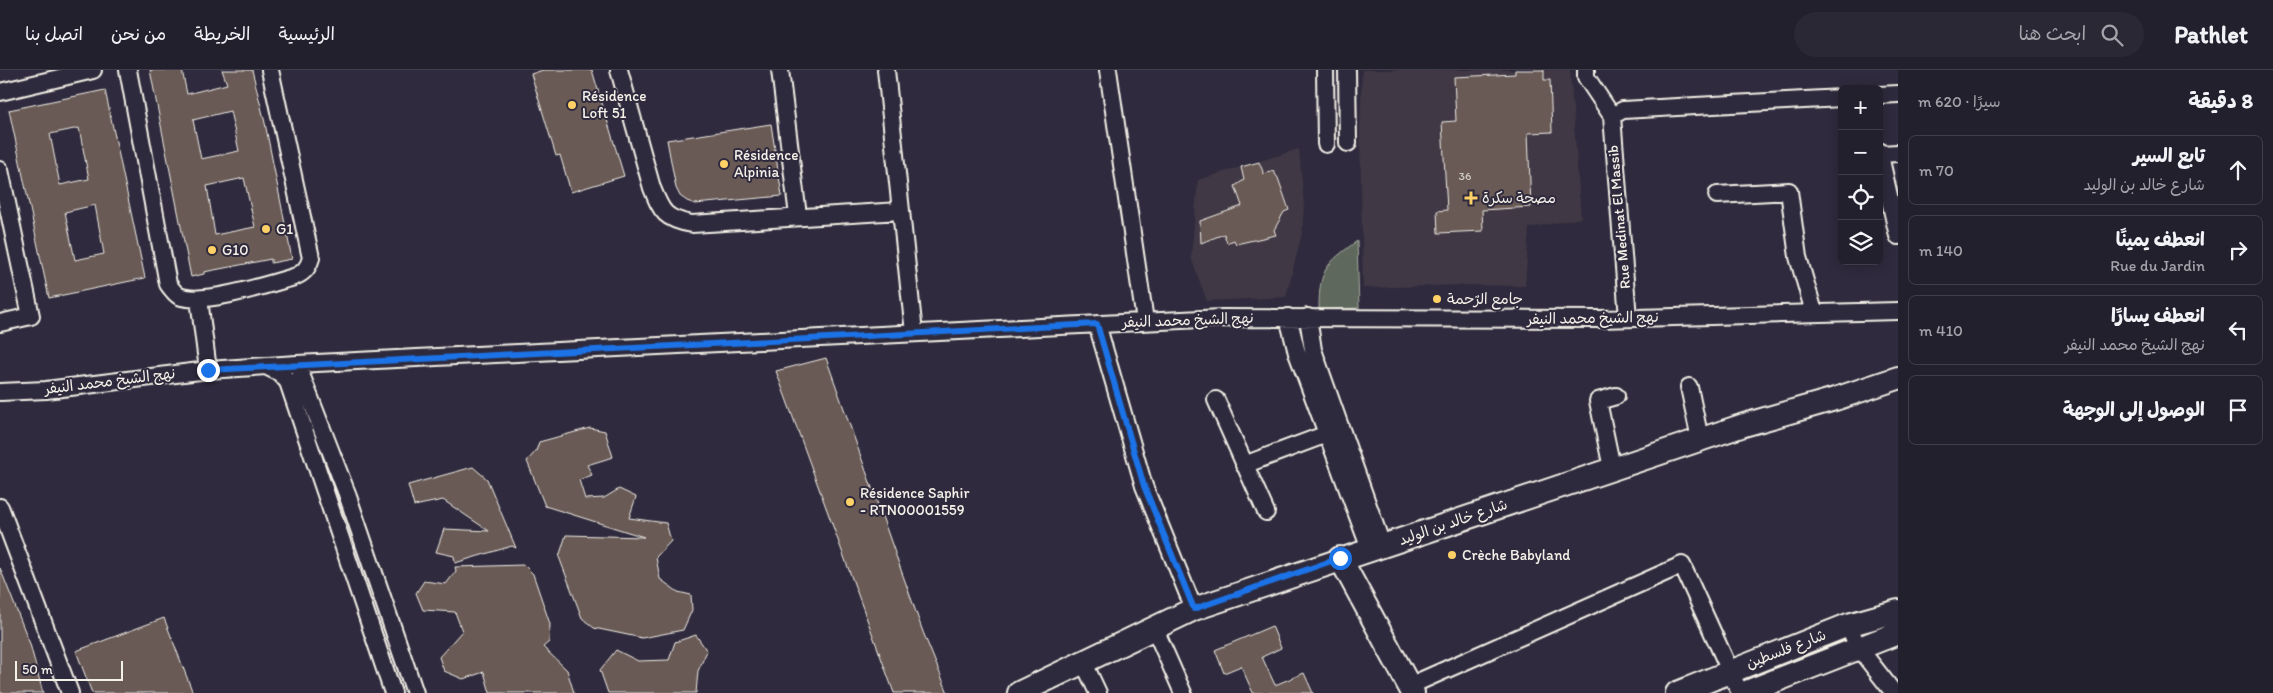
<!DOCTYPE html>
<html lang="ar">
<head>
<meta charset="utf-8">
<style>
	:root { --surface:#23202e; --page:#2b2836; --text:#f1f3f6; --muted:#a3a3aa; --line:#403e4a }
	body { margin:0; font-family:Itim,"Playpen Sans Arabic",sans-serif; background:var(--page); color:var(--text); direction:rtl }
	.controls { position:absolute; right:15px; top:15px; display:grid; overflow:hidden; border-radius:8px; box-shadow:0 2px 12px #0003 }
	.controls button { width:45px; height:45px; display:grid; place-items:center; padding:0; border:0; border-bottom:1px solid var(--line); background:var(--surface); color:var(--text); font:25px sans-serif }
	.scale { position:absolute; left:15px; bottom:12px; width:108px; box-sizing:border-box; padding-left:5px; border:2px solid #f4f1e8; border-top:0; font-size:14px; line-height:18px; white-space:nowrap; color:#f4f1e8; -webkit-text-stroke:4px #2f2a3d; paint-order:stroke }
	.stop { position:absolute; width:15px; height:15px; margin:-11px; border:4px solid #1a73e8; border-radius:50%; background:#fff }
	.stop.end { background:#1a73e8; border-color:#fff; box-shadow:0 1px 5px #0008 }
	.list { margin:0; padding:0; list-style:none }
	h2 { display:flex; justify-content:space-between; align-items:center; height:65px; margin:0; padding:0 20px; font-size:21px }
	h2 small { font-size:16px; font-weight:400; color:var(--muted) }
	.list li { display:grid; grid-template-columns:32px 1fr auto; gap:15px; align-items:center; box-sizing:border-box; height:70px; margin:0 10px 10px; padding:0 10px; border:1px solid var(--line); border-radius:8px }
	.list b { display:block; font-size:19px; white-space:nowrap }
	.list p { margin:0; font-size:16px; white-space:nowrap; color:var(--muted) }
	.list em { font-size:16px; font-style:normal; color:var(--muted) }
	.icon { flex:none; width:28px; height:28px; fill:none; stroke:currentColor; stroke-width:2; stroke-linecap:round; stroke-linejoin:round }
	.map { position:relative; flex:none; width:1898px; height:623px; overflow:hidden; direction:ltr }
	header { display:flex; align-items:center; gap:30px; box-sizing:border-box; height:70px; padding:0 25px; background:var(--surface); border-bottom:1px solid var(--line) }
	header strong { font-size:24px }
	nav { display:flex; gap:28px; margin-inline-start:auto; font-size:18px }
	.search { width:350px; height:45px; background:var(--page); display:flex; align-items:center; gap:12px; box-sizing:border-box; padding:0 18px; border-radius:28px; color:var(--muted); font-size:19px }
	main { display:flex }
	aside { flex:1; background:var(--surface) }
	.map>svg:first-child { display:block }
	.built { fill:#403845 }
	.green { fill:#5e685c; stroke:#a9aca2 }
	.building { fill:#695a57; stroke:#f4f1e8; fill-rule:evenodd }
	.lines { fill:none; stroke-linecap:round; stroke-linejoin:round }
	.street-casing { stroke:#f4f1e8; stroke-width:20 }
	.secondary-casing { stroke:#f4f1e8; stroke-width:26 }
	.street { stroke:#2f2a3d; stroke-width:16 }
	.secondary { stroke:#2f2a3d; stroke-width:22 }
	.route { stroke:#1a73e8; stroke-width:6 }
	.poi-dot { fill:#ffd166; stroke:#2f2a3d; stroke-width:2 }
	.labels { text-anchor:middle; stroke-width:4; stroke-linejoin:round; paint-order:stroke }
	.number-label { font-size:12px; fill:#d1cbc4 }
	.poi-label { font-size:15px; fill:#f4f1e8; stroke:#2f2a3d; text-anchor:start }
	.street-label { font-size:15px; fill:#f4f1e8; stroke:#2f2a3d }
</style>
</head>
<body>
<header>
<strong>Pathlet</strong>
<div class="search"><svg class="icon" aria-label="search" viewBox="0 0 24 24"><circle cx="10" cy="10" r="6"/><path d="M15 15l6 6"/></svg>ابحث هنا</div>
<nav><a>الرئيسية</a><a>الخريطة</a><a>من نحن</a><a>اتصل بنا</a></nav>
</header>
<main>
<aside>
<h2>8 دقيقة<small>سيرًا · 620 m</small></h2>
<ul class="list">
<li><svg class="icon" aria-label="ahead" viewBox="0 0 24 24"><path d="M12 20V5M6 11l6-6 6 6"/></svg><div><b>تابع السير</b><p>شارع خالد بن الوليد</p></div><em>70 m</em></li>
<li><svg class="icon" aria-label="right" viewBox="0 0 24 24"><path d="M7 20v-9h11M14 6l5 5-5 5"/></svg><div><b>انعطف يمينًا</b><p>Rue du Jardin</p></div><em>140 m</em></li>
<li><svg class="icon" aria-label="left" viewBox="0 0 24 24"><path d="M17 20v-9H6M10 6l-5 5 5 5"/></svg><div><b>انعطف يسارًا</b><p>نهج الشيخ محمد النيفر</p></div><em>410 m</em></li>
<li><svg class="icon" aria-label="arrive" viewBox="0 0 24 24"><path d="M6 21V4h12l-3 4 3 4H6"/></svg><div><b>الوصول إلى الوجهة</b></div></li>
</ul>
</aside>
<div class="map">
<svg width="1898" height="623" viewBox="0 0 1898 623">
	<rect width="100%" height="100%" fill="#2f2a3d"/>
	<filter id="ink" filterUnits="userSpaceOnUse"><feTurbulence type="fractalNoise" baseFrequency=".02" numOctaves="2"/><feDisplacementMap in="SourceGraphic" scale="10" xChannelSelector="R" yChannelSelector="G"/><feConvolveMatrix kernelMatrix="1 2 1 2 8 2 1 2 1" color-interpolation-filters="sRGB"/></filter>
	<g filter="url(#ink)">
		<path class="built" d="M1362,0H1570L1581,148L1529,158L1525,216L1462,215L1363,218L1360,61Z
			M1299,79L1304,135L1302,163L1286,227L1207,231L1191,188L1198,110Z"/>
		<path class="green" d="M1357,171L1359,238L1319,239C1319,199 1326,194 1357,171Z"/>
		<path class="building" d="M150,0H182L187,24L227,14L222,0H252L265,53L292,189L271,193V189L204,202V204L191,207ZM230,41L239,81L201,89L193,50ZM244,108L255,157L215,165L207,116Z
			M543,0H592L624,106L571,122L560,85L556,86L531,4Z
			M1515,0H1544V10H1550L1552,62L1528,63L1531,137L1482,140L1483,161L1438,163L1437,141L1447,140L1442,52L1456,51L1454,7L1515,4Z
			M105,20L145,208L49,228L9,40ZM79,58L89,109L60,115L50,64ZM95,135L104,184L75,190L65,142Z
			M771,54L782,126L695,134L687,131L680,126L676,118L667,70Z
			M1259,92L1264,104L1273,101L1278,108L1289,140L1284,142L1274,160L1276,165L1236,174L1234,170L1227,173L1224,164L1201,173L1200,151L1242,136L1235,116L1244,110L1241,97Z
			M826,288L923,562L948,623H894L776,301Z
			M590,358L605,361L613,387L587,395L592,405L579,410L585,429L604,428L619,419L636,427L629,448L666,453L671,471L656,487L660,509L678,522L691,525L692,540L683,560L642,568L594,558L582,548L559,487L566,465L644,467L545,436L527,391L536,381L539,372Z
			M473,397L487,409L516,478L512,476L455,493L454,486L436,482L444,459L489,461L443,430L414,436L408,415Z
			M524,495L533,504L550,554L549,572L543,577L567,600L574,623H490L484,602L463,609L444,601L439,587L462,561L455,542L423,540L416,523L424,511L446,514L456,501L455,497Z
			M0,498L30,574L43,623H0Z
			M164,548L193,623H92L76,581Z
			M1272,556L1281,578L1262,587L1275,615L1304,603L1313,623H1253L1241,596L1224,603L1215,580Z
			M696,565L707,581L698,601L696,623H608L600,600L616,580L638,591L669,590L675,572Z"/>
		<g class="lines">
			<defs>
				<path id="street" d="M128,0L168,214C171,218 175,224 179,226C202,236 269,214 294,207C304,203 308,198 311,188L270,0
					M619,0L652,118C662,143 665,149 692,154L900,141
					M780,0L798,146
					M886,0L914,263
					M1108,0L1145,251
					M1325,0L1326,74
					M1347,0L1348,73
					M1586,0V7L1612,46
					M0,22L93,0
					M1879,25L1898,24
					M1612,46L1623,40L1842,28
					M1612,46L1628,248
					M1879,81L1898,166
					M1880,84L1898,83
					M0,100L31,246L0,253
					M1717,125L1789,121L1798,187L1814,242
					M199,229L208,300
					M1288,247L1297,283L1370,479
					M1308,247L1313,280L1382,475
					M1097,254L1144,416L1194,539
					M297,294L346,421L415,623
					M266,296L280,303L288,312L393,623
					M1689,317L1700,369
					M0,322L46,320L208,300L297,294L1222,248L1599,249L1898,241
					M1216,330L1266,442
					M1244,395L1327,364
					M1612,398L1598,331L1616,326
					M0,437L70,623
					M1848,555L1858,577L1894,623
					M1154,557L1183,623
					M1083,591L1098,623
					M1409,616L1682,495L1740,623"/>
				<path id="secondary" d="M1340,488L1413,623
					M1019,623L1194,539L1744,355L1835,329L1898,308
					M1677,623L1848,555L1898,541
					M1744,623L1898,563"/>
			</defs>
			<use href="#street" class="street-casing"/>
			<use href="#secondary" class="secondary-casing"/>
			<use href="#street" class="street"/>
			<use href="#secondary" class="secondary"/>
		</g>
	</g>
	<g class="lines" filter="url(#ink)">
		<path class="route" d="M208,300L1097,254L1144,416L1194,539L1340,488"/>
	</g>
	<g class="poi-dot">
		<circle cx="572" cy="35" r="5"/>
		<circle cx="724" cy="94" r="5"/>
		<path d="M1468.5 120.5h5v5h5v5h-5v5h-5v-5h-5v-5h5z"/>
		<circle cx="266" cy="159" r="5"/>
		<circle cx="212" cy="180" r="5"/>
		<circle cx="1437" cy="229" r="5"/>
		<circle cx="850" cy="432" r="5"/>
		<circle cx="1452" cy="485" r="5"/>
	</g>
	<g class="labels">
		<g class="number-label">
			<text x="1465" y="110">36</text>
		</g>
		<g class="poi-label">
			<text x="582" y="31">Résidence<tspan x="582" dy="17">Loft 51</tspan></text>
			<text x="734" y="90">Résidence<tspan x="734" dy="17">Alpinia</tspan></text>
			<text x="1482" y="133">مصحة سكرة</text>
			<text x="276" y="164">G1</text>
			<text x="222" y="185">G10</text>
			<text x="1447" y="234">جامع الرٌحمة</text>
			<text x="860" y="428">Résidence Saphir<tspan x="860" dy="17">- RTN00001559</tspan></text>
			<text x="1462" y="490">Crèche Babyland</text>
		</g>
		<g class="street-label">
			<text transform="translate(1619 147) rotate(-95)" y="5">Rue Medinat El Massib</text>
			<text transform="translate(1593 248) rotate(-1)" y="5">نهج الشيخ محمد النيفر</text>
			<text transform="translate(1188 250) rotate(-2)" y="5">نهج الشيخ محمد النيفر</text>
			<text transform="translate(110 311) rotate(-7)" y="5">نهج الشيخ محمد النيفر</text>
			<text transform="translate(1453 452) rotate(-19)" y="5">شارع خالد بن الوليد</text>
			<text transform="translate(1786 579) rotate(-21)" y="5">شارع فلسطين</text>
		</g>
	</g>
</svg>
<div class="controls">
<button>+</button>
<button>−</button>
<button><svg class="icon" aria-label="locate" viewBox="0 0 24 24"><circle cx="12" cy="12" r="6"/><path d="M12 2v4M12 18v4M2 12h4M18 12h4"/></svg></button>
<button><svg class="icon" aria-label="layers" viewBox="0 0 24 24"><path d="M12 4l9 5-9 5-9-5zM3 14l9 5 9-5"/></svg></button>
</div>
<div class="scale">50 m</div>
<div class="stop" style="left:1340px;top:488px"></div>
<div class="stop end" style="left:208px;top:300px"></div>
</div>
</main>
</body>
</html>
